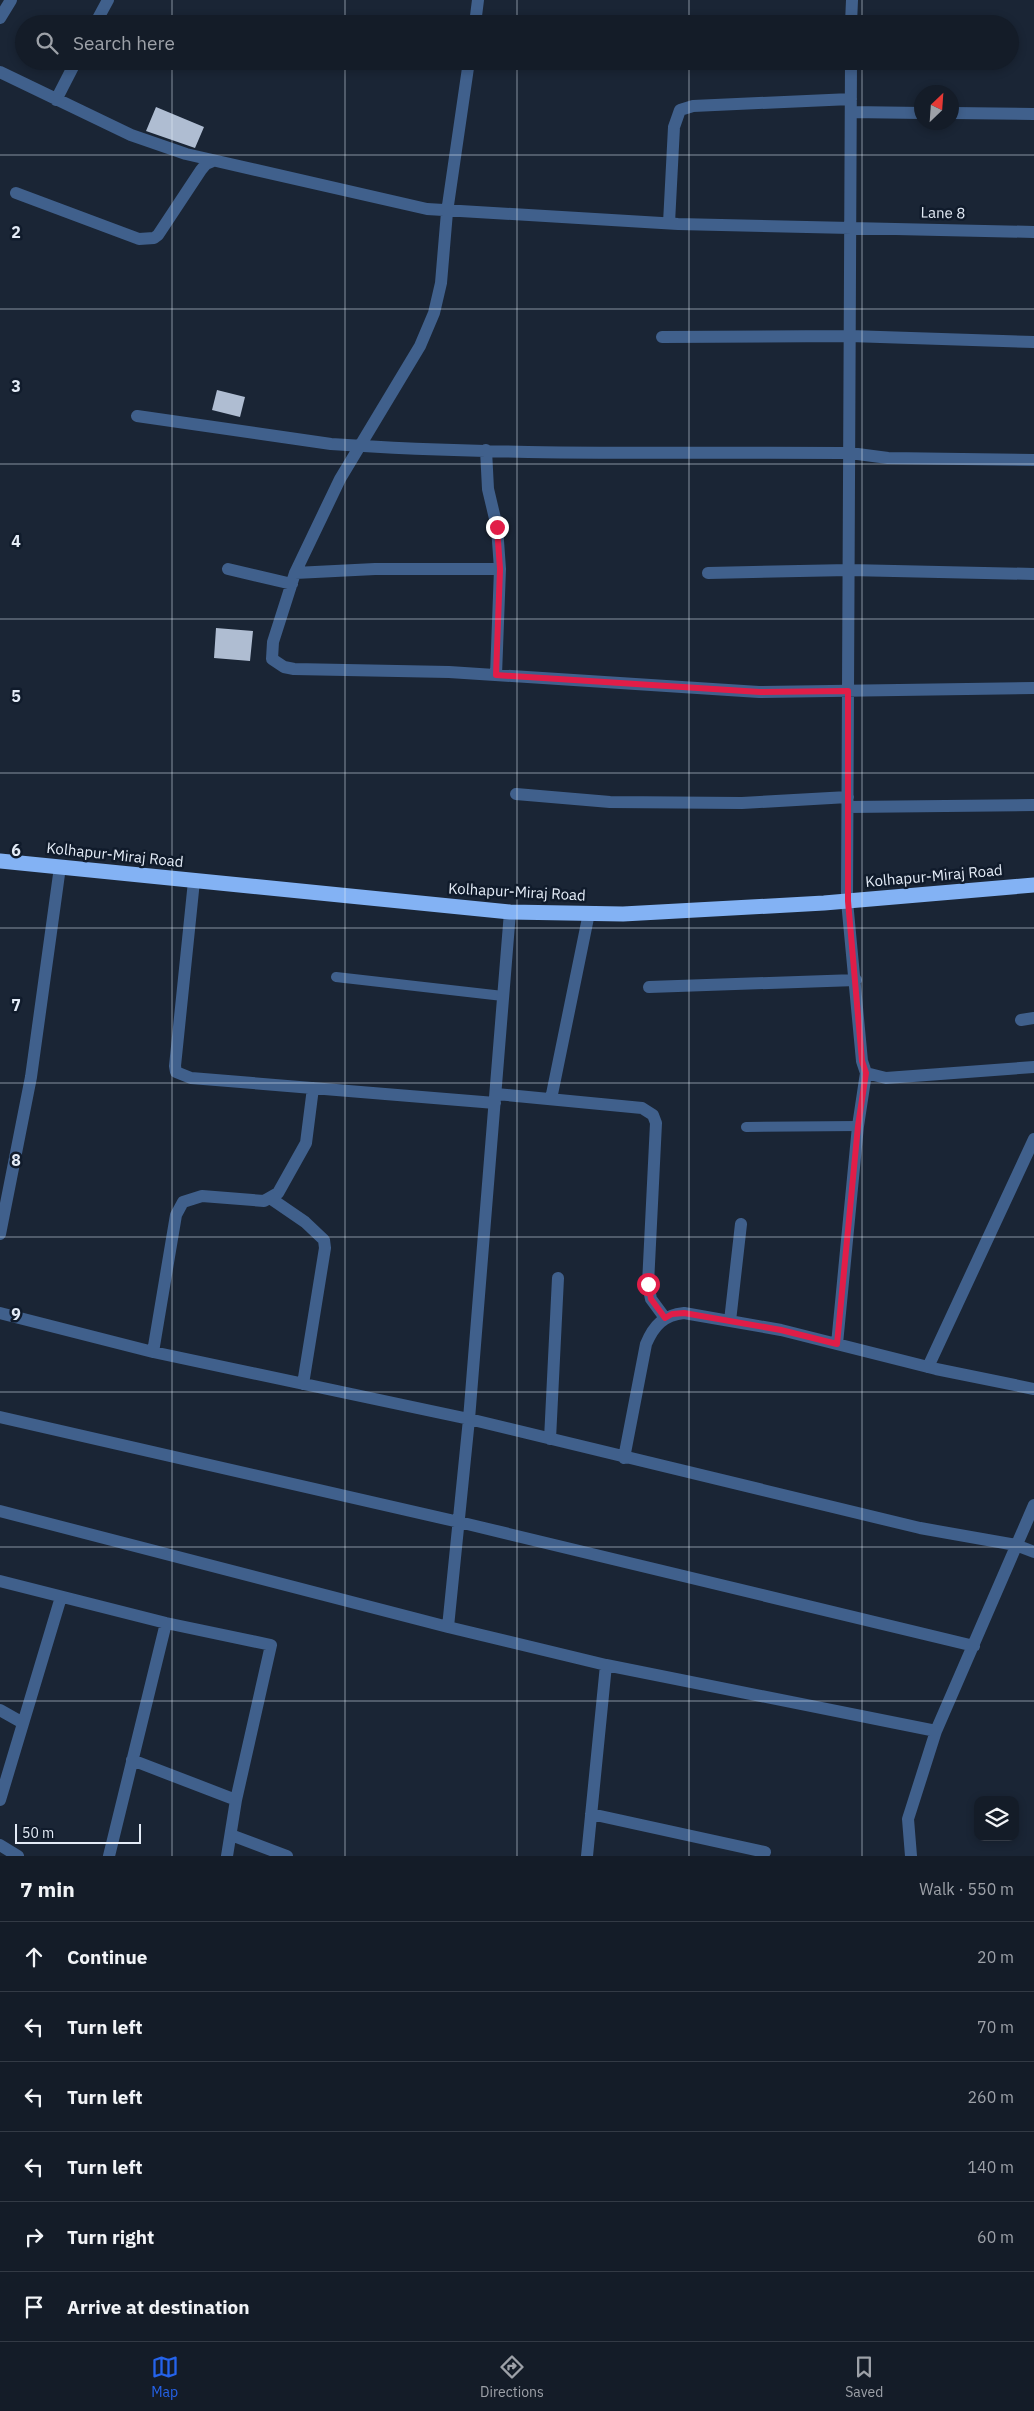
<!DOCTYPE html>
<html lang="en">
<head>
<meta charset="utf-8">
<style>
	:root { --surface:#141c28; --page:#212934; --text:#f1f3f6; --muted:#9da1a8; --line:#333a45; --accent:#2563eb }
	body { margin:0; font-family:"IBM Plex Sans",sans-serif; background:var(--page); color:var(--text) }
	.controls { position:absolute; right:15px; bottom:15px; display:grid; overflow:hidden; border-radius:10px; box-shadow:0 2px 8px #0003 }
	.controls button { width:45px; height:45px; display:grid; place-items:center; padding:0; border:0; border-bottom:1px solid var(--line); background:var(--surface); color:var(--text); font:25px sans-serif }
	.compass { position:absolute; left:914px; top:85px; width:45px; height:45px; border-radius:50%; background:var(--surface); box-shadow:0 2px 8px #0003; rotate:25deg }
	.scale { position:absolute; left:15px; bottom:12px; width:126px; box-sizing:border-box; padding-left:5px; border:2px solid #e4ecf7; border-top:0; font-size:14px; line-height:18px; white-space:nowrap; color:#e4ecf7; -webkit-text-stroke:4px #101b2b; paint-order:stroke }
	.stop { position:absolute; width:15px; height:15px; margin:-11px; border:4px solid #e11d48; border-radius:50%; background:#fff }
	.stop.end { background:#e11d48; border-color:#fff; box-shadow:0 1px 5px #0008 }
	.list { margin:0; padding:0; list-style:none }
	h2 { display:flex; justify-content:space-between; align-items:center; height:65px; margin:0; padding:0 20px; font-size:21px }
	h2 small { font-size:16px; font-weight:400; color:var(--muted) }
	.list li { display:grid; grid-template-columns:32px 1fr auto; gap:15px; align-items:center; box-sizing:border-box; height:70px; padding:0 20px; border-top:1px solid var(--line) }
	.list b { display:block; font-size:19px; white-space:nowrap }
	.list em { font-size:16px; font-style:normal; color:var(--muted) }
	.icon { flex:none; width:28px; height:28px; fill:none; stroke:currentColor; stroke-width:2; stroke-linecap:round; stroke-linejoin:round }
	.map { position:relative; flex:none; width:1034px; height:1856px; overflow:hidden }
	.search { position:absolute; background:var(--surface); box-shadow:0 2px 8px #0003; left:15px; right:15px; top:15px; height:55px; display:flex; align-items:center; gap:12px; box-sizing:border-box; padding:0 18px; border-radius:28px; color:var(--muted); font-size:19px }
	.sheet { height:485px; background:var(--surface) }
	nav { display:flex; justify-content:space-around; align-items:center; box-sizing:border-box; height:70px; border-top:1px solid var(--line); background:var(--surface); font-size:14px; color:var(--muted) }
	nav a { display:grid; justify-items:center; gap:2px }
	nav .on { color:var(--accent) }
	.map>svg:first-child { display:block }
	.building { fill:#afbdd2 }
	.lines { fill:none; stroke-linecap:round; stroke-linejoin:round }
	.lane { stroke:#40608c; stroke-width:10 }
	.street { stroke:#40608c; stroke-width:12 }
	.highway { stroke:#83b2f4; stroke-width:15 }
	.route { stroke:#e11d48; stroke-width:6 }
	.grid { fill:none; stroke:#e4ecf7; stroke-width:1; stroke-opacity:0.55 }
	.labels { text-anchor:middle; stroke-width:5; stroke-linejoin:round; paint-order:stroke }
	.street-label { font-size:15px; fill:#e4ecf7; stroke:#101b2b }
	.grid-label { font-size:16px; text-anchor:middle; font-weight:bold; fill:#e4ecf7; stroke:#101b2b; stroke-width:5; stroke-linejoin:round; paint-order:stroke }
</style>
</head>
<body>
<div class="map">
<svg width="1034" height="1856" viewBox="0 0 1034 1856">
	<rect width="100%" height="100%" fill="#1a2535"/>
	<path class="building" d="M156,107L204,127L195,148L146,131Z
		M217,390L245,397L240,417L212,410Z
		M216,628L253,631L250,661L214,658Z"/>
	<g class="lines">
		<path class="lane" d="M336,977L503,996
			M746,1127L858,1126"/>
		<path class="street" d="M0,18L11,0
			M95,24L108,0
			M475,24L478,0
			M851,24L852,0
			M469,61L447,212L441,283L434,313L420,346L340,479L295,573L273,642L272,659L284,667L294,669L449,672L759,692L1034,688
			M851,61L847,901L862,1061L866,1073L886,1078L1034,1067
			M0,72L131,135L186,154L427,209L678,224L1034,232
			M56,100L76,61
			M851,112L922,113
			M952,113L1034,114
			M16,193L139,239L154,238L158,235L201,170L206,164L213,161
			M669,223L674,127L680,110L693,106L851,99
			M662,337L850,336L1034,342
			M137,416L331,444C502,456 678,452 850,453L888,458L1034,460
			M486,450L488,489L497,527L500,569L496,675
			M228,569L292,584
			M295,573L375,569H500
			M708,573L849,570L1034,574
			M516,794L610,802L742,803L848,797
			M848,807L1034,805
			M194,881L175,1066L176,1072L191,1078L495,1103
			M510,912L469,1419L448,1627L606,1665L587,1856
			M649,987L856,980
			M1021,1020L1034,1018
			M496,1094L642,1108L653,1115L656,1123L648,1284L651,1299L665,1318
			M551,1099L589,913
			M270,1198L305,1222L324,1240L325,1248L303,1384
			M0,1234L31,1077L60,867
			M0,1313L153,1352L469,1419L920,1528L1016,1545L1034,1552
			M730,1321L741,1224
			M837,1344L858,1126L866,1073
			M153,1352L176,1215L183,1202L202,1196L264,1201L278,1193L306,1143L313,1088
			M928,1367L1034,1139
			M0,1417L459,1522L974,1646
			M550,1439L558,1278
			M624,1458L646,1344C654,1325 664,1315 684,1313L781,1330L936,1369L1034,1389
			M0,1511L448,1627
			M0,1581L166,1623L271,1645L236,1800L227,1856
			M606,1665L936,1731
			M0,1710L23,1723
			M132,1760L236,1800
			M0,1800L61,1597
			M591,1814L765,1852
			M231,1835L287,1856
			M0,1845L18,1856
			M109,1856L166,1623
			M911,1856L908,1819L936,1731L1034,1505"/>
		<path class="highway" d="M0,861L510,912L623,914L824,903L1034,885"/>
	</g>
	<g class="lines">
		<path class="route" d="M497,527L500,569L496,675L760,692L848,691V901L862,1061L866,1073L858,1126L837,1344L781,1330L684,1313L672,1314L665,1318L651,1299L648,1284"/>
	</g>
	<path class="grid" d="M172,0V24M345,0V24M517,0V24M689,0V24M862,0V24M172,61V1856M345,61V1856M517,61V1856M689,61V1856M862,61V1856M0,155H1034M0,309H1034M0,464H1034M0,619H1034M0,773H1034M0,928H1034M0,1083H1034M0,1237H1034M0,1392H1034M0,1547H1034M0,1701H1034"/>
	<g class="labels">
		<g class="street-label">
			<text transform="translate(943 213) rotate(1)" y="5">Lane 8</text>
			<text transform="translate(115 855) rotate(6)" y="5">Kolhapur-Miraj Road</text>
			<text transform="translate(934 876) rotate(-5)" y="5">Kolhapur-Miraj Road</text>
			<text transform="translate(517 892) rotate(3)" y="5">Kolhapur-Miraj Road</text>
		</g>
	</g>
	<g class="grid-label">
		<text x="16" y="238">2</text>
		<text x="16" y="392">3</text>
		<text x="16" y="547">4</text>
		<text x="16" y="702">5</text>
		<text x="16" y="856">6</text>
		<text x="16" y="1011">7</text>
		<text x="16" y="1166">8</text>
		<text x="16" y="1320">9</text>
	</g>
</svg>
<div class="controls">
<button><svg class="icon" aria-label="layers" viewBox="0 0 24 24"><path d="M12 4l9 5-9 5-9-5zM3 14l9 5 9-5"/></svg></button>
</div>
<svg class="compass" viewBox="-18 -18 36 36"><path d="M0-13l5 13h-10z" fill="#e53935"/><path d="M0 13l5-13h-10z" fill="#9da1a8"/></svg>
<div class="scale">50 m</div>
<div class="stop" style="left:648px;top:1284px"></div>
<div class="stop end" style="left:497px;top:527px"></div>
<div class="search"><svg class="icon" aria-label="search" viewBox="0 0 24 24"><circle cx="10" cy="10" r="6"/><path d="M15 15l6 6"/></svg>Search here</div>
</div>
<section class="sheet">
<h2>7 min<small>Walk · 550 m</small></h2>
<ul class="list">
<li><svg class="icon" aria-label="ahead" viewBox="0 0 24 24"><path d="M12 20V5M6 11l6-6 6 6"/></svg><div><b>Continue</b></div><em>20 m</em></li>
<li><svg class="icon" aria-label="left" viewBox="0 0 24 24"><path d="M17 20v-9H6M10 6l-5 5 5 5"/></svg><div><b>Turn left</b></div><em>70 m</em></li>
<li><svg class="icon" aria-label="left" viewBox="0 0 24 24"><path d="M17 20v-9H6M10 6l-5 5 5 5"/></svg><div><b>Turn left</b></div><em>260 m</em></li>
<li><svg class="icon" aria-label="left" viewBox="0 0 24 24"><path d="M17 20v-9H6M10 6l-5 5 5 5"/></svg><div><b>Turn left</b></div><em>140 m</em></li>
<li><svg class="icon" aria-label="right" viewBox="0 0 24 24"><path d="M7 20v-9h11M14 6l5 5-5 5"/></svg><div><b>Turn right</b></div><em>60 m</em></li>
<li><svg class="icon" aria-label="arrive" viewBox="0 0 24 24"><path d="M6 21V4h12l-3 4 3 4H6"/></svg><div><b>Arrive at destination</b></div></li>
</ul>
</section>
<nav>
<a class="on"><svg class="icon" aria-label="map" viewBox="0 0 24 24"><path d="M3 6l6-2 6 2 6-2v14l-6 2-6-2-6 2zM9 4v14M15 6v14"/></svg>Map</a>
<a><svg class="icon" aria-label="directions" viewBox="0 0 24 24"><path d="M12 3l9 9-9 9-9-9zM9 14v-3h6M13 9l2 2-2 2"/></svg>Directions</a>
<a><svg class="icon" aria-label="saved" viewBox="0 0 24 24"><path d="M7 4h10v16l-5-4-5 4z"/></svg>Saved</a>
</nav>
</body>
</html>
